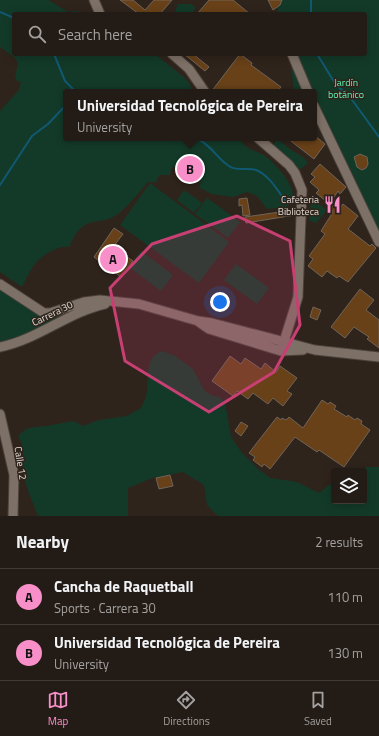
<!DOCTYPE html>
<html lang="en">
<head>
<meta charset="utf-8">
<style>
	:root { --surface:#231b15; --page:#2b241e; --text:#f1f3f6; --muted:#a3a1a0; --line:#403934; --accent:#f98fc9 }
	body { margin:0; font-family:"Titillium Web",sans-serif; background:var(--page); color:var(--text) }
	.controls { position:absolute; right:12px; bottom:12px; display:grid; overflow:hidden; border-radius:4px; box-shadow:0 2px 10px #0003 }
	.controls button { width:36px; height:36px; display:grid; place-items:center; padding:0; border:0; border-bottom:1px solid var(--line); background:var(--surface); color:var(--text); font:20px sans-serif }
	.you { position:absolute; left:220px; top:302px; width:14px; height:14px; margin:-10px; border:3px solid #fff; border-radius:50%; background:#1a73e8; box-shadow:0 0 0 6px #1a73e833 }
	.badge { display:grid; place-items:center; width:26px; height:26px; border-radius:50%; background:var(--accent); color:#111; font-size:13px; font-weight:700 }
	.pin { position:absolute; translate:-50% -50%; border:2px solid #fff; box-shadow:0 1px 4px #0006 }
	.popup { position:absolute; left:63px; top:89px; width:254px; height:52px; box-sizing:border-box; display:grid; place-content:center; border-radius:4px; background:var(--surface); filter:drop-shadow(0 1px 3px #0005); font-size:13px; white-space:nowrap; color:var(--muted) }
	.popup b { font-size:15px; color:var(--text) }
	.popup::after { content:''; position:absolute; left:50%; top:100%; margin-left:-8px; border:8px solid transparent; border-top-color:var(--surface) }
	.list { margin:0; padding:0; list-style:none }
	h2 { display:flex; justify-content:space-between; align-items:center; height:52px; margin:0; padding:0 16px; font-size:17px }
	h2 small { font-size:13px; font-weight:400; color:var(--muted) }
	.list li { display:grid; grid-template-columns:26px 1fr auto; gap:12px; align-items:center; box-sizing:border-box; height:56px; padding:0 16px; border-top:1px solid var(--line) }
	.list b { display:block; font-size:15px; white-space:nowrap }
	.list p { margin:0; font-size:13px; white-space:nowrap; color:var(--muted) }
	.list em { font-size:13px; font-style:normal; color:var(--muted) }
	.icon { flex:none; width:22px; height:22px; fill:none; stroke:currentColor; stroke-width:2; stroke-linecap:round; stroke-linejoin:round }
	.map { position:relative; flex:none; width:379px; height:516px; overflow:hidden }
	.search { position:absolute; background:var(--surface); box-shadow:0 2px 10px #0003; left:12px; right:12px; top:12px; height:44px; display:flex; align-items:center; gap:10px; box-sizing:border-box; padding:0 14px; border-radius:4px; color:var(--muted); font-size:15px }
	.sheet { height:164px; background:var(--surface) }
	nav { display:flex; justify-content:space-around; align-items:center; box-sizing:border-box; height:56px; border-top:1px solid var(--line); background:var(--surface); font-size:11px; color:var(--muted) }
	nav a { display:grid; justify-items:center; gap:2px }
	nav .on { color:var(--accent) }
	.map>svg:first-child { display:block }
	.green { fill:#133a29 }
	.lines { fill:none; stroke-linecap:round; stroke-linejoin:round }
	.stream { stroke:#115871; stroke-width:2 }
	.building { fill:#684118; stroke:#706459 }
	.minor-casing { stroke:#4c423b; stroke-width:11 }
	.minor { stroke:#7d7066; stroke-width:9 }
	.marked { fill:#c83f73; fill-opacity:0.2; stroke:#c83f73; stroke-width:3; stroke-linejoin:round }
	.labels { text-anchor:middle; stroke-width:3; stroke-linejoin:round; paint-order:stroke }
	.park-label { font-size:10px; fill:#5cf5b5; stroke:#2f241c }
	.poi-label { font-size:10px; fill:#e1d9d3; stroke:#2f241c; text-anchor:end }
	.street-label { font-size:10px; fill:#e1d9d3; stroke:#2f241c }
</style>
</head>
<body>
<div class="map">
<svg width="379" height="516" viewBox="0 0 379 516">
	<rect width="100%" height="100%" fill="#2f241c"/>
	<path class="green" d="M0,0H48L68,12L77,11L87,14H14V54H155L185,78L190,84L192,92H66V138H240C243,149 257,151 265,156C274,162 294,184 293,196C292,201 290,204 287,207L267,209L257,196L247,192L233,197L212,194L200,188C200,184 201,179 201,175C199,159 180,162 171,169L170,175H159L156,182H148C137,194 127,209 113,217C108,220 103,220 98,221C80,224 76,232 69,247C63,246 59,247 54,250C35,258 31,269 22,287L0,272V111L19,90L21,82L17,81L15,77L18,63L14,57L0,47Z
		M282,0H379V242L314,110V92H294L291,66L295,61L292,54H365V14H279L277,7Z
		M178,4H191L195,7L193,14H174Z
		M277,139C283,142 285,146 290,149C297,155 304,155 308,163L298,171L273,145Z
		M150,183L229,242L199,283L120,225Z
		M184,190L202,203L194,213L177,200Z
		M207,198L240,222L228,238L195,214Z
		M316,202L327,210L316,223L309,220L311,203Z
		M141,251L173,275L161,291L129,267Z
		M236,264L269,288L257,304L224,280Z
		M0,284L39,312L100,300L0,347Z
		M162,351L175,356L193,369L204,390L211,395L221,398L225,403L231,437L242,453L258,469L270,478L297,482L319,493L334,481V501H364V471H359L367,467H379V516H218L207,505L204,485L183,472L152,478L128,488V516H38C33,503 27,490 24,477C21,462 27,450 18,436L26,429L35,427L46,426L74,421L83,426L99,420L127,416L141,408C144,402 147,396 147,390C149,375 145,357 162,351Z"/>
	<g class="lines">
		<path class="stream" d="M311,0V14
			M0,12L14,18
			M54,54L65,81L76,92
			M317,54L336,85L350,97L379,137
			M196,138C213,146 216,158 229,166C237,172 248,167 256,170C269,175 278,191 286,202
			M0,185L32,136L48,124L66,105"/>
	</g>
	<path class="building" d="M120,0H133L145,10L154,0H172L160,14H139Z
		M209,0H233L250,14H197Z
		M268,0H282L280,5L273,10Z
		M184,54H193L209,67L205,71Z
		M240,54L252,63L251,65L281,87L277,92H211Z
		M314,135L325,144L314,159L287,138H314Z
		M360,154L367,157L368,164L366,168L362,170L357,167L355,160L354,157Z
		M320,164L346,187L340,194L338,191L332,200L338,210L343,204L358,216L348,229L370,246L372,244L376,248L348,282L339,276L337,278L327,271L322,277L308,266L313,259L309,256L325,234L321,231L333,212L327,202L316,193L319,190L310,182L315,177L311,174Z
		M247,198L250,215L243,216L242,205L239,206V199Z
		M294,210L295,215L246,223L245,217Z
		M114,228L123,234L113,247L133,261L121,277L109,268L106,272L101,268L104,265L94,257Z
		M360,289L374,300L366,310L379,320V348L367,339L369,337L354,327L345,338L331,327Z
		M313,307L321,310L317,320L310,317Z
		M230,356L241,364L245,358L261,369L265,363L276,372L280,366L297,378L287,391L292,394L283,406L273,398L268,404L253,393L248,399L237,391L233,396L212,381Z
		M322,400L328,404L330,402L336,406L334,409L347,417L348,415L355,420L357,418L362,421L361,424L370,430L344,467L319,450L317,452L295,437L270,469L264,464L262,467L253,460L255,457L249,453L277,417L281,420L282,418L286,420L289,417L303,428Z
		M241,422L248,426L241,436L235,431Z
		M170,475L173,486L159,489L156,478Z"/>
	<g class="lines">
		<defs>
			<path id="minor" d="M94,0L100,14
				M172,54L189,69L205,92
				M292,54L308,92
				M314,106L379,242
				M258,138L289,165L295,173L302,190L298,297L281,351
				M0,284L44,313H50L84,302L100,300L139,304L198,321L212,323L315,350L379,357
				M199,322L209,329L281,351L303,350
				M0,347C37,340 68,312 105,304
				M0,414L14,475L13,516"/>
		</defs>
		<use href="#minor" class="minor-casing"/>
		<use href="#minor" class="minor"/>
	</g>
	<path class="marked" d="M237,216L290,241L300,325L274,372L209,412L125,361L110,288L152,244Z"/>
	<defs>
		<symbol id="restaurant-bare" viewBox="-9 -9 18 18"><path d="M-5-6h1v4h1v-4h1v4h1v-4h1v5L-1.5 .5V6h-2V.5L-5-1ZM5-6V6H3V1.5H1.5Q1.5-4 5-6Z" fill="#f98fc9" stroke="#2f241c" stroke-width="2.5" paint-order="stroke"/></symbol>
	</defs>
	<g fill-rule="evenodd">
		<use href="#restaurant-bare" x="320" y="192" width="25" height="25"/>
	</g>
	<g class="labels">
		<g class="park-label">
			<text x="346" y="86">Jardín<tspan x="346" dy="12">botánico</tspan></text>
		</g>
		<g class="poi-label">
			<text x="319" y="203">Cafeteria<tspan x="319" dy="12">Biblioteca</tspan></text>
		</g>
		<g class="street-label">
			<text transform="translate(52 313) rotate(-26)" y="4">Carrera 30</text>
			<text transform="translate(21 463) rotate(81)" y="4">Calle 12</text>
		</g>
	</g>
</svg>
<div class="controls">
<button><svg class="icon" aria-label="layers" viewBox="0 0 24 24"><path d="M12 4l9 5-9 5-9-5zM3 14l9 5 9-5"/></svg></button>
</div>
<div class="you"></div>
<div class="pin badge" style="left:113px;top:259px">A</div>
<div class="pin badge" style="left:190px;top:169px">B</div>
<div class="popup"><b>Universidad Tecnológica de Pereira</b>University</div>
<div class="search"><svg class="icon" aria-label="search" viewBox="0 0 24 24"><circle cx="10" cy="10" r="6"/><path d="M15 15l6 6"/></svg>Search here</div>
</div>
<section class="sheet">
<h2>Nearby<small>2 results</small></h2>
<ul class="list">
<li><span class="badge">A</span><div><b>Cancha de Raquetball</b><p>Sports · Carrera 30</p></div><em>110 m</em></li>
<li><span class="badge">B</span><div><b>Universidad Tecnológica de Pereira</b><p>University</p></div><em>130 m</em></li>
</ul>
</section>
<nav>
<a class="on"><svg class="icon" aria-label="map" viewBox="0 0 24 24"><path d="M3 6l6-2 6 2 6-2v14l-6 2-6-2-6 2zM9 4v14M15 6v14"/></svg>Map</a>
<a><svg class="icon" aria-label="directions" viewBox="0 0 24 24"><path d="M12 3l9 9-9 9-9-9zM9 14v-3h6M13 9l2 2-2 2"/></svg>Directions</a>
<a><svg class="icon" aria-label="saved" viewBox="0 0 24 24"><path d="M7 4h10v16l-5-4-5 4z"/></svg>Saved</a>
</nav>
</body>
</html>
